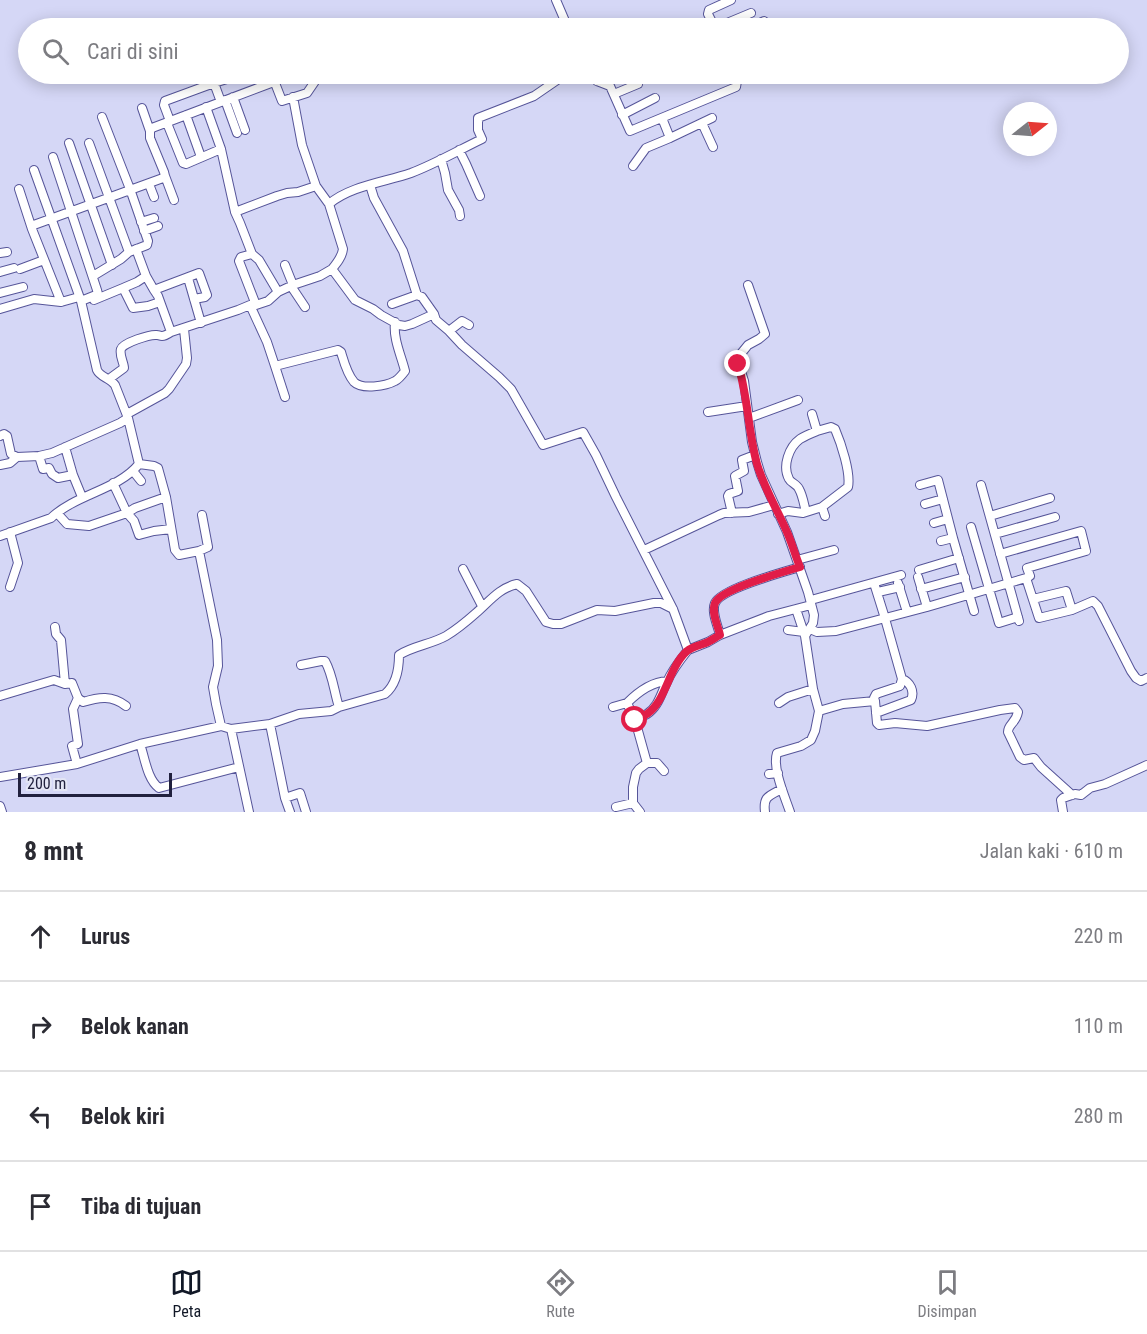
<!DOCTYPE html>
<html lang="id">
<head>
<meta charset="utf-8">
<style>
	:root { --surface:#fff; --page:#f2f2f3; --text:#2b2b33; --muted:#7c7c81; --line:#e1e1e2; --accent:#111827 }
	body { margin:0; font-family:"Roboto Condensed",sans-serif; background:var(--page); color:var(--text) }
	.compass { position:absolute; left:1003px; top:102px; width:54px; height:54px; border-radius:50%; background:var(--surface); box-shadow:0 3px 15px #0003; rotate:73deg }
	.scale { position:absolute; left:18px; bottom:15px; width:154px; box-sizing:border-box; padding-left:6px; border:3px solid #21213e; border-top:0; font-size:16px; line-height:21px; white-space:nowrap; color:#21213e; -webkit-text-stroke:4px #e4e6f5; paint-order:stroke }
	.stop { position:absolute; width:18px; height:18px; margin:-14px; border:4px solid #e11d48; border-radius:50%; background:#fff }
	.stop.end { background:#e11d48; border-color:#fff; box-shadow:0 2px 6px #0008 }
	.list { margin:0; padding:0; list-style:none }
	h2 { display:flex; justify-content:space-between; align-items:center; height:78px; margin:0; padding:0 24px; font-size:26px }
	h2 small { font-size:20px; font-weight:400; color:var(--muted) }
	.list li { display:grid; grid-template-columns:39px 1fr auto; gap:18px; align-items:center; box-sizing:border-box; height:90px; padding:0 24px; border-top:2px solid var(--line) }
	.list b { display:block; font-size:22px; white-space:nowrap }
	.list em { font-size:20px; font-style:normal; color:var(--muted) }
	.icon { flex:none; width:33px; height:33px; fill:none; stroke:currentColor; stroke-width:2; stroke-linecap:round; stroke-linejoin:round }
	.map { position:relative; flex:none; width:1147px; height:812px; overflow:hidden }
	.search { position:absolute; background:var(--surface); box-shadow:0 3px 15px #0003; left:18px; right:18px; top:18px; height:66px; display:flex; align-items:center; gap:15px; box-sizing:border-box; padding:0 21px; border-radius:33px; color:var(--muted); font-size:22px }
	.sheet { height:438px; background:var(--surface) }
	nav { display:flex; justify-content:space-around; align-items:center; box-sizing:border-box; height:84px; border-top:2px solid var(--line); background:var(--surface); font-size:16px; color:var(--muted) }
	nav a { display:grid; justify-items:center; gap:3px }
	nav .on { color:var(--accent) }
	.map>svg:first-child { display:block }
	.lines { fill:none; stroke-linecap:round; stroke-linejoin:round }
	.minor-casing { stroke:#565599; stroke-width:10 }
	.minor { stroke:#fff; stroke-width:8 }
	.route { stroke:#e11d48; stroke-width:8 }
</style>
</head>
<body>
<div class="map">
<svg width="1147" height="812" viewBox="0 0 1147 812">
	<rect width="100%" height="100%" fill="#d5d7f6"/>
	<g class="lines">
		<defs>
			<path id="minor" d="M556,0L568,28
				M715,28L708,14L709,10L731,0
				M715,28L751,13
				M749,28L764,21L766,23L768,28
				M589,74L597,81L610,86L630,131L736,87L737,81L735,74
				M755,74L756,76
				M597,81L616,74
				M214,83L243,74
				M614,94L638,84
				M233,97L245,130
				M293,97L302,145L316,186
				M225,100L237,133
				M206,107L221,149L235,212L240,223L252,254L259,260L278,292
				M142,108L150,131
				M186,115L201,157
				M622,115L655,98
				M102,117L130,189L148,241L147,245L129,252
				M662,118L670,138L712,118
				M170,121L164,105L165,101L214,83L221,102
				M167,123L183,163L186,164L221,149
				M702,123L713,147
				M69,143L112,265
				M89,143L129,252L121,259L93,276
				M459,150L466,164L480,196
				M53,157L97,290L98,294L96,295L81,301
				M441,159L445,173L448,190L459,210L460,216
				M633,166L646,148L670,138
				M34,170L81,301L97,370C100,377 110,378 115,385L128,418L139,464
				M165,176L174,200
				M149,184L154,197
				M370,185L374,198L403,251L417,295
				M19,189L32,229L61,302L79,297
				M329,204C350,186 385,182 411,173C435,164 459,150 482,139L478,130V118L534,96L566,74
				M235,212L277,196L287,193L298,192L316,186L329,204L343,249C342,257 337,263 332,269
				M141,222L154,218
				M31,226L163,178L165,176L164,172L150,138V131L152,128L271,83H275L282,101L307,93L320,74
				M144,231L158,226
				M136,249L146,276L154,290
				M0,253L7,252
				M252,254L241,257L239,261L256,305
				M285,265L293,285
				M20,269L44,260
				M0,272L14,268
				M188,278L201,323
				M748,285L765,334L759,339L748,345L739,356L738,362L744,381L752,442L757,462L761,475L787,532L808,592L814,615L813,623L805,636L813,689L819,711L815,731L811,740L801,746L777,753C772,768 785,797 790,812
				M291,286L305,307
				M123,288L137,282L146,276
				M0,293L23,287
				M194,299L205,297L207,295L199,273L154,290L158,296L171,332L238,310L250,305H256L268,301L278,292L293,285L320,276L332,269L355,300L373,309L381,315L399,325L405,326L412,324L434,314L436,320L449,331L462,345L499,377L511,389L543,445L583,432L596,455L616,497L673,609L688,650C680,660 672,670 667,682C661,693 659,706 647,714C644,716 639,718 635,720L647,763L639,769L636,773L633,787V803L640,812
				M94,300L123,288L133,308L148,306L160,302
				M392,304L417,295L422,297L434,314
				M250,305L267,342L275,366L338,350L341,352C344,362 347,374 354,382C362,390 386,386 395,381C399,379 402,375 405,371C401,355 393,339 395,322
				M0,309L34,299L61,302
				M449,331L462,321L469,325
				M275,366L285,397
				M109,379L124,368C124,363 119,355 121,349C123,343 150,334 157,335C159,335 160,336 162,336C165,336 168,334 171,332
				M708,412L747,406
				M127,414L165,393L169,389L186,364L187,358L184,329
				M812,414L817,431L831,427L835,429C841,443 851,473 848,487L822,507
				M749,418L798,400
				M0,436L4,434L7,436L11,454L17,457
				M65,447L73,475
				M39,456L43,469L49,468L52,474L58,478L73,475L82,497
				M0,465L10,463L17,457L39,456L52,453L120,423L128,418
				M133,471L141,481
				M113,483L127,513L134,521L139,535L154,531L171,529
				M920,485L938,480L953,538
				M981,485L1019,621
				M925,504L943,499
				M806,512C804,505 803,496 799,489C797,484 791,483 789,479C782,466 789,447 800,439C805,436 812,433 817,431
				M57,513L67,524L89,526L127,513L135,508L166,497
				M732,513L728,496L729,494L738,491L735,476L744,471L742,460L755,455
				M778,514L788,511L803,513L822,507L825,516
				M990,516L1050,498
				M934,523L948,519
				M971,527L999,623L1018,617
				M10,532L18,563L10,587
				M995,534L1055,517
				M0,536L51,518C76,494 118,490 139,464L154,466L158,468L166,497L175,550L179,555L199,551L217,640L218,666L213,687L216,704L221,726
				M941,541L953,538L974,611
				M644,550L719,515L724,513L749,512L774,505
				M199,551L208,547L202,515
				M1000,554L1081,531L1086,551L1027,568L1030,576L1026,578
				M797,560L834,550
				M463,569L482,606
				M919,570L959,558
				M918,577L927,607
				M874,583L884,615L902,679C910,682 915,691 911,700L876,713
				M898,583L907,612
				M921,589L965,577
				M878,592L900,587
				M1033,599L1066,591L1072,610
				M811,600L901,575
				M796,609L805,636
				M55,627L56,634L61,640L65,684L72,683L78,698L83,702C99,697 112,695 126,706
				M810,629L817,632L836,631L927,607L1026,578L1039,618L1072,610L1093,601L1098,606L1131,671L1136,678L1141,681L1147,678
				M788,630L804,632
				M720,635C718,626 711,612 715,603C721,589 783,572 800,567
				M688,650L708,642L720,635L769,616L811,605
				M301,665L321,661H325C333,675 334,692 339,707
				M0,696L54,680L65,684
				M875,701L874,698L876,694L900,686L902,679
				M627,703C638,692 651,682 667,681
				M779,703L788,697L813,689
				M613,707L627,703L635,720
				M819,711L843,704L875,701L877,723L879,725L895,723L927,726L1000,710L1015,708L1018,712C1016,723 1008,724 1008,732L1020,757L1024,760L1034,758L1041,767L1072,795
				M270,724L285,798L290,812
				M231,729L270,724L299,714L331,711L339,707L385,694C397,684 399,669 399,655C413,646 432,644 446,636C456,630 467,621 476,613C489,602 499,588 517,584L526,591L546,622L553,624H561L597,610L615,611L654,603H661L673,609
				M140,744C145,758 147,779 159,788L239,767
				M647,763H657L664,771
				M77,764L72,746L78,744L73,709L78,698
				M769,774L778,773
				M0,777L77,764L140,744L221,726L231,729L249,812
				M285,798L300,793L306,812
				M0,806L2,812
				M616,807L633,803
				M765,812C763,796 769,796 782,789
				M1063,812L1061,800L1063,798L1075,794L1081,795L1090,788L1105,784L1147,765"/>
		</defs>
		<use href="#minor" class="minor-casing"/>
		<use href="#minor" class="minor"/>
	</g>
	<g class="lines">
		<path class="route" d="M635,720C639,718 644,716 647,714C667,700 668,668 687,651C692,647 701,645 708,642C712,640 716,637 720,635C718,626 711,612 715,603C721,589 783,572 800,567C795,555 792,543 787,532C777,509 764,488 757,464C748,431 748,397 738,364"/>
	</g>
</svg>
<svg class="compass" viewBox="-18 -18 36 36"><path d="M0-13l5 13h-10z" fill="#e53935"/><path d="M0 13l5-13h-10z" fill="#7c7c81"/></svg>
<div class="scale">200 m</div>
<div class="stop" style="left:635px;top:720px"></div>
<div class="stop end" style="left:738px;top:364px"></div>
<div class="search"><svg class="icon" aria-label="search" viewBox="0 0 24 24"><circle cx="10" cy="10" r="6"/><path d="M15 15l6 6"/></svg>Cari di sini</div>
</div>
<section class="sheet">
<h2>8 mnt<small>Jalan kaki · 610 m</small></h2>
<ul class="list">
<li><svg class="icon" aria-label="ahead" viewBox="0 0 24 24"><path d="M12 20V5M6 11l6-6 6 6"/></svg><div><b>Lurus</b></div><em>220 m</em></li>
<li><svg class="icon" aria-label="right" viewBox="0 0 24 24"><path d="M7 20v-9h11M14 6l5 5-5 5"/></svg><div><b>Belok kanan</b></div><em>110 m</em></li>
<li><svg class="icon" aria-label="left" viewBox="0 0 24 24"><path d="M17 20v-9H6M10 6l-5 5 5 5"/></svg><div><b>Belok kiri</b></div><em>280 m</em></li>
<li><svg class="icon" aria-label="arrive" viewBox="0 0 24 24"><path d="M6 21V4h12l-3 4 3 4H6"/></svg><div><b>Tiba di tujuan</b></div></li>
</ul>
</section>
<nav>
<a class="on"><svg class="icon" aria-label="map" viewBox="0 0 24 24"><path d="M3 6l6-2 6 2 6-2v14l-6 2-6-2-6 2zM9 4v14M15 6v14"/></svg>Peta</a>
<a><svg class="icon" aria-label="directions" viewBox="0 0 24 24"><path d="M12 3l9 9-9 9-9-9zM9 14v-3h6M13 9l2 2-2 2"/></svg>Rute</a>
<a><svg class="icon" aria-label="saved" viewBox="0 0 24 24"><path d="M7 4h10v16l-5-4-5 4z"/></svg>Disimpan</a>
</nav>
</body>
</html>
